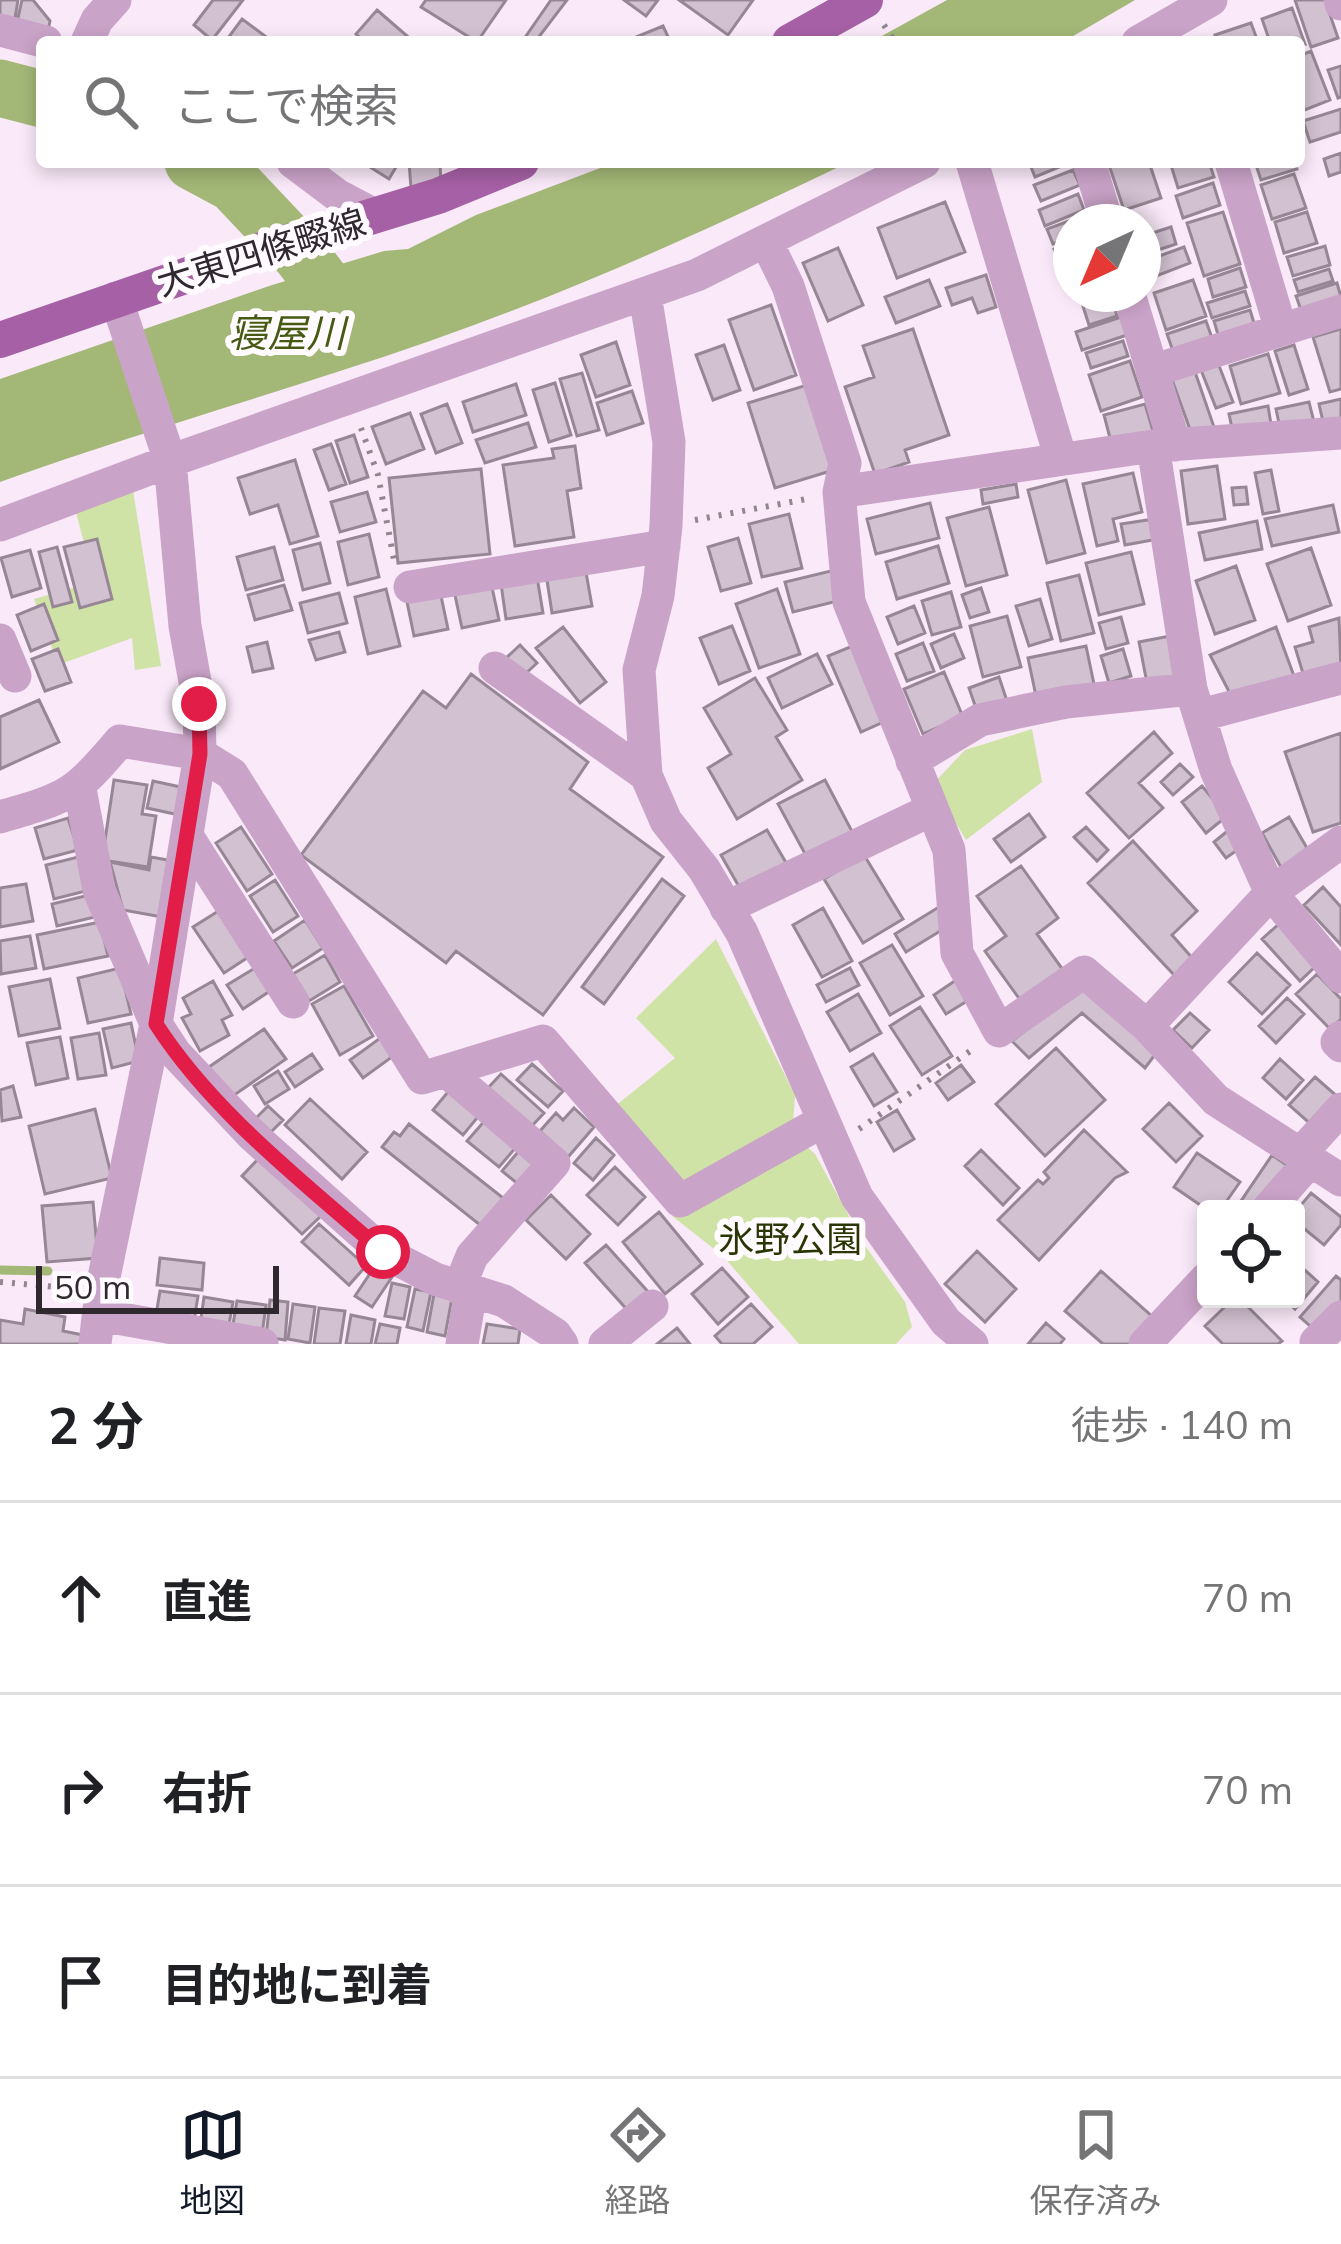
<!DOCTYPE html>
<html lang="ja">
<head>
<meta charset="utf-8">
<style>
	:root { --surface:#fff; --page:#f2f2f2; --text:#202124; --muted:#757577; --line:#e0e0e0; --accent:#111827 }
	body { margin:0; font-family:Mulish,"Noto Sans JP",sans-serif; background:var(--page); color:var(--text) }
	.controls { position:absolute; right:36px; bottom:36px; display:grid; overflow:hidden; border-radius:12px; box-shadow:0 6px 18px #0003 }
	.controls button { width:108px; height:108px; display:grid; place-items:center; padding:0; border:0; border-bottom:3px solid var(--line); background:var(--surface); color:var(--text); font:60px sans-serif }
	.compass { position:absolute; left:1053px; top:204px; width:108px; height:108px; border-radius:50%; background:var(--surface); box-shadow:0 6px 18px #0003; rotate:224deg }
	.scale { position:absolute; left:36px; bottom:30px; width:243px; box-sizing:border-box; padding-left:12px; border:6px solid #2f292f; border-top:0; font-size:33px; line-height:42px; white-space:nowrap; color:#2f292f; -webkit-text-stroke:9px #fffbff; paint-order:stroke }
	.stop { position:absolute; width:36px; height:36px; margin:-27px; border:9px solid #e11d48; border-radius:50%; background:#fff }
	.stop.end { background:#e11d48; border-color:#fff; box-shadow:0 3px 12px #0008 }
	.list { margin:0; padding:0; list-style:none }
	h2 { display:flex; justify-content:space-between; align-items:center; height:156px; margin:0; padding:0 48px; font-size:51px }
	h2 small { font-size:39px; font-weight:400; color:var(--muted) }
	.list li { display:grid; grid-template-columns:78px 1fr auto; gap:36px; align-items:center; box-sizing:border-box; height:192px; padding:0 48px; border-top:3px solid var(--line) }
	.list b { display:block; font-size:45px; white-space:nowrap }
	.list em { font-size:39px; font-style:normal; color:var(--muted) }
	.icon { flex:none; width:66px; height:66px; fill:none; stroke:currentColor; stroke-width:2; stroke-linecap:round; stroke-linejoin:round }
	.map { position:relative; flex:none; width:1341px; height:1344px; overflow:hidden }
	.search { position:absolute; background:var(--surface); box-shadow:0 6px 18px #0003; left:36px; right:36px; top:36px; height:132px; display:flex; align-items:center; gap:30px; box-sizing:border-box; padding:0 42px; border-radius:12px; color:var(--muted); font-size:45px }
	.sheet { height:732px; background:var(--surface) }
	nav { display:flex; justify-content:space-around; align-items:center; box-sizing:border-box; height:168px; border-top:3px solid var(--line); background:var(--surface); font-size:33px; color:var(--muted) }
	nav a { display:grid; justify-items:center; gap:6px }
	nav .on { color:var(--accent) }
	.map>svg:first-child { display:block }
	.green { fill:#cfe3a6 }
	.water { fill:#a3b877 }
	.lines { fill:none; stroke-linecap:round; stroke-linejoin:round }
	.stream { stroke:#a3b877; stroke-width:9 }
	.river { stroke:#a3b877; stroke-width:57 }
	.building { fill:#d2c1d1; stroke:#978796; stroke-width:3 }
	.path { stroke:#918590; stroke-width:6; stroke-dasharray:3 9; stroke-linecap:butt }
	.minor { stroke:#caa3c8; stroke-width:33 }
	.major { stroke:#a660a5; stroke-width:36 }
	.route { stroke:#e11d48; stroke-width:15 }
	.labels { text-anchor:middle; stroke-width:12; stroke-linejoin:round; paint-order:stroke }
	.street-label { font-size:36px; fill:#2f292f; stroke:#fffbff }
	.park-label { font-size:36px; fill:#293603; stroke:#fffbff }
	.water-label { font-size:39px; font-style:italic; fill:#475a12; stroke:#fffbff }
</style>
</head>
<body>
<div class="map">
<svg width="1341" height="1344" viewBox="0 0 1341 1344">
	<rect width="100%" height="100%" fill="#fae9f9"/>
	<path class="green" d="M133,490L161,666L135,670L132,638L58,665L34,599L94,582L76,512Z
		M1032,729L1042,782L966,840L933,784L965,750Z
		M716,939L795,1095L793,1125L681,1185L614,1107L675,1058L636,1018Z
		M805,1145L815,1154L866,1247L905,1302L912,1327L896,1344H799L723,1256L672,1216Z"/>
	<path class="water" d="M947,0H1135L1063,42H871Z
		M616,162H849C712,228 571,292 427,342C286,391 141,431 0,482V379L269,286L384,251L408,249L476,215Z"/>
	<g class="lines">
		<path class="stream" d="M0,1270L48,1271"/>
		<path class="river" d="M0,88L42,99
			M193,162L234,184L301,255L341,308"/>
	</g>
	<path class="building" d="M0,0H18L14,24L0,22Z
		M22,0H33L50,21L47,35L16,27Z
		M213,0H243L212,40L194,25Z
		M426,0H506L477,42L421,7Z
		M551,0H567L535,42L526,36Z
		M624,0H658L646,16Z
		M679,0H753L728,35Z
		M1295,0H1325L1338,38L1311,47Z
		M1292,8L1305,44L1270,42L1262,19Z
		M377,10L414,42H365L356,34Z
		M242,19L273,42H225Z
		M1251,23L1258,42H1218L1215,35Z
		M663,26L670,41L638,42L636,37Z
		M1311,51L1330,100L1302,111L1299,56Z
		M1341,66V97L1338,98L1328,70Z
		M1341,109V132L1310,142L1303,121Z
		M1341,153V172L1329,176L1324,159Z
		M362,162H399L389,179Z
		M409,162H440L441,187L411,188Z
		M1029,162H1071L1035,177Z
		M1108,162H1149L1161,198L1124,210Z
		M1170,162H1209L1214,177L1178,188Z
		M1255,162H1295L1297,169L1261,180Z
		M1073,170L1080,185L1041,201L1034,185Z
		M1294,174L1306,208L1272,219L1261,185Z
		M1213,183L1220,205L1183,218L1176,196Z
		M1078,194L1084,210L1045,226L1039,210Z
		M945,202L965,252L897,278L878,228Z
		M1223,212L1240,264L1204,276L1187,223Z
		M1307,212L1317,243L1284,253L1275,222Z
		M1085,215L1087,222H1071V237L1053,244L1047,229Z
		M1171,227L1176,244L1143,255V236Z
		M1071,242V262L1061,266L1054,249Z
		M1325,246L1330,265L1293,276L1287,257Z
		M1184,247L1190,263L1146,280L1143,262Z
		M838,248L863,305L828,321L803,263Z
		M1240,268L1246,287L1213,297L1208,279Z
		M1329,269L1333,281L1298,292L1294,280Z
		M986,275L996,307L978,313L972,298L952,305L946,288Z
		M929,280L940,306L896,323L885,297Z
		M1193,280L1206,316L1166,330L1154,293Z
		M1337,283L1341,297L1301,310L1296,296Z
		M1245,291L1250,306L1212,318L1207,303Z
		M1079,294H1110L1117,316L1089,325Z
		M771,305L796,375L754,390L729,320Z
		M1250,310L1255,326L1219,338L1214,321Z
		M1121,317L1127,335L1082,350L1076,332Z
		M1206,321L1212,338L1173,351L1167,334Z
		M913,329L949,435L905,450L909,462L875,474L845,387L874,377L863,346Z
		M1341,329V389L1330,392L1313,337Z
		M1123,341L1128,356L1091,368L1086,353Z
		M616,342L630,385L596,397L581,355Z
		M724,345L740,390L713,400L696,355Z
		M1294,345L1308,389L1289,395L1275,351Z
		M1268,354L1280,393L1241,404L1230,366Z
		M1130,361L1142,397L1101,411L1089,375Z
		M1218,363L1233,402L1216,408L1201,370Z
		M1194,369L1214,427L1192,435L1171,377Z
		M582,373L599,430L577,436L560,379Z
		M555,383L571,435L549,442L533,390Z
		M516,384L526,415L473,432L463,402Z
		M807,385L834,470L775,488L748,403Z
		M632,391L643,423L607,435L597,403Z
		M1341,399V428L1325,431L1319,404Z
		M1309,402L1315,426L1281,433L1276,409Z
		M447,404L462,443L436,453L421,414Z
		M1145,404L1153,431L1111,442L1104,415Z
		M1268,406L1272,430L1234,438L1229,414Z
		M410,413L424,449L386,464L372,427Z
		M528,423L536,447L485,463L476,440Z
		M354,435L368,477L350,483L336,441Z
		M331,444L346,484L329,490L314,450Z
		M575,446L581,488L567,491L574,537L515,546L503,465L554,458L552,449Z
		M295,460L318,536L290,544L278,505L250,514L238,478Z
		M1217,466L1225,519L1188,524L1181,471Z
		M481,469L490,554L398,563L389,478Z
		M1271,470L1279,511L1263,514L1255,473Z
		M1133,473L1142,512L1113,519L1118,541L1097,546L1083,484Z
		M1066,480L1085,553L1047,563L1028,490Z
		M1016,484L1018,497L983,504L981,490Z
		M1246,487L1248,504L1234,505L1232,488Z
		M367,492L376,522L340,532L331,502Z
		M930,503L939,538L876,554L867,519Z
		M1333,505L1339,532L1272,546L1265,519Z
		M989,507L1007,575L966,586L947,518Z
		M789,514L802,568L762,577L749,524Z
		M1154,519L1158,539L1125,545L1121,524Z
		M1257,521L1262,549L1205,560L1199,533Z
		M369,534L379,577L348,585L338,542Z
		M738,538L751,583L721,591L708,547Z
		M97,539L112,599L80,608L64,547Z
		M320,543L330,583L303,590L293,550Z
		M938,546L949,583L897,599L886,562Z
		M57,547L72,602L53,607L39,552Z
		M274,547L283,580L246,590L237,557Z
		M1311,548L1331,605L1288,621L1267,564Z
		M30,550L41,588L12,597L1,558Z
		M1131,552L1144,604L1099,615L1086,563Z
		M1236,566L1255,620L1215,634L1196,581Z
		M585,567L592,606L552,613L546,574Z
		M835,570L842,600L793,612L785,582Z
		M536,571L543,613L506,619L500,577Z
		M1079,575L1094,633L1061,641L1047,583Z
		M490,578L499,620L462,628L453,586Z
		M284,585L292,610L255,620L248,595Z
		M981,588L989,612L970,618L962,595Z
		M386,589L400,646L368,654L355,597Z
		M777,589L800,654L759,668L736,604Z
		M951,592L961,627L932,635L922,601Z
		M339,593L347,623L308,633L300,603Z
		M441,596L448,629L414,636L407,602Z
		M1040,599L1052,639L1029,646L1016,606Z
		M44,604L58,640L31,651L17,615Z
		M914,606L925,633L898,644L887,617Z
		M1007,616L1021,667L983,677L970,626Z
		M1121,617L1128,643L1106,649L1099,623Z
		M1339,618L1341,670L1305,680L1295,647L1313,642L1309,627Z
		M732,626L750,671L719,684L700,638Z
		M563,627L606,682L580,703L536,648Z
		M1276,627L1294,676L1234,701L1210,655Z
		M339,632L345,652L316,660L309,640Z
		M954,634L964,658L941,668L931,644Z
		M1170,636L1179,676L1147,683L1139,642Z
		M267,642L273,668L253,672L247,647Z
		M923,643L934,671L907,681L896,654Z
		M520,645L537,663L522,677L505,659Z
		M855,645L888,720L861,732L828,656Z
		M1086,646L1094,684L1036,696L1028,658Z
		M58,649L71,682L45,691L32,659Z
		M1123,649L1131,676L1109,683L1101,656Z
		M817,654L832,684L782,708L768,678Z
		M944,672L963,717L923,734L904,689Z
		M471,674L588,762L570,789L663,857L543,1015L456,951L446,963L301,855L423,691L446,708Z
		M999,677L1008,704L978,714L969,688Z
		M755,678L787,730L776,737L802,780L737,819L708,768L731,754L704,708Z
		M39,700L59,742L0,769V717Z
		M1154,732L1172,753L1139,783L1163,808L1129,838L1087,793Z
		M1341,733V823L1313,832L1285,752Z
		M1180,764L1193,777L1173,795L1161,782Z
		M114,780L147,785L142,814L156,816L148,867L102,860Z
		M825,780L856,839L810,863L778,804Z
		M153,781L185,788L179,815L147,808Z
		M1202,786L1227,816L1206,833L1182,802Z
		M1029,814L1045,837L1011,862L994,839Z
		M1289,817L1311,855L1283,871L1262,833Z
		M68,818L78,850L44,859L35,828Z
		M241,827L272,874L247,891L216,843Z
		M1086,827L1108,850L1097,861L1074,837Z
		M1230,829L1243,846L1226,858L1214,842Z
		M767,830L788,866L742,892L721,855Z
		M1133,841L1197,911L1172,935L1194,960L1176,977L1088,883Z
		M864,855L903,919L863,943L824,879Z
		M82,856L90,890L54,899L46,865Z
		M151,857L173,861L162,917L123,910L110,862L149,870Z
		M1021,866L1058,918L1037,934L1066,974L1023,1004L985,951L1006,936L977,896Z
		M662,879L684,896L604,1004L582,987Z
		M275,880L298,916L273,932L250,896Z
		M26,884L33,921L0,927V888Z
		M1323,887L1341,907V945L1304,905Z
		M89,895L95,917L57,926L52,904Z
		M939,907L950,925L906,952L895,934Z
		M823,908L852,961L822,977L793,925Z
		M220,910L250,956L224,973L193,927Z
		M305,920L323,948L292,968L274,941Z
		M100,922L108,956L44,969L37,935Z
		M1280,923L1318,964L1300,981L1262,939Z
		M30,936L36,968L1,974L0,941Z
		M892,945L923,996L890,1015L860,963Z
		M1257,953L1290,985L1262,1014L1229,982Z
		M325,955L340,982L309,1001L293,974Z
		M120,968L131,1014L88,1023L78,978Z
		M255,968L270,991L243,1009L227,985Z
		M850,968L859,985L826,1002L817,985Z
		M1317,974L1341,999V1019L1330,1029L1296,994Z
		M959,978L972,998L946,1014L934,995Z
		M50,979L60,1028L19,1036L9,987Z
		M213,981L232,1015L222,1020L229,1035L200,1051L182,1018L191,1014L183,998Z
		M1085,983L1160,1048L1145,1068L1082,1013L1029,1058L1012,1041Z
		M344,986L373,1036L340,1055L312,1004Z
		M858,994L881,1033L850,1051L827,1012Z
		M1287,998L1304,1014L1276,1043L1259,1026Z
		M920,1007L952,1056L922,1075L890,1026Z
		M1190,1013L1209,1030L1192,1048L1173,1030Z
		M131,1023L139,1061L112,1068L103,1029Z
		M264,1029L286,1059L230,1098L209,1067Z
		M99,1033L106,1075L78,1079L71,1038Z
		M383,1036L396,1054L363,1078L350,1060Z
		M60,1037L68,1078L36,1085L27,1043Z
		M1056,1048L1105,1100L1045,1156L996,1104Z
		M312,1054L322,1069L295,1087L285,1072Z
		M873,1054L897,1092L874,1106L851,1067Z
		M1280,1059L1303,1080L1286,1099L1263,1078Z
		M532,1064L563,1091L548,1107L517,1080Z
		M961,1065L974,1082L948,1100L936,1083Z
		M278,1071L289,1089L265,1104L254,1086Z
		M501,1074L544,1113L531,1127L488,1088Z
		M1315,1077L1339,1098L1314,1127L1289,1105Z
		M13,1086L21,1117L2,1121L0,1090Z
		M452,1087L482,1112L463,1135L433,1110Z
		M310,1099L367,1152L342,1179L285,1125Z
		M1169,1103L1202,1136L1176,1162L1143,1129Z
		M268,1106L283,1120L271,1132L256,1118Z
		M574,1108L594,1127L568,1157L540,1131L556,1113L563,1120Z
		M95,1109L112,1178L45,1194L29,1126Z
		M897,1110L914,1139L894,1151L877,1122Z
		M487,1118L518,1145L499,1167L467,1141Z
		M409,1124L507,1201L485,1229L382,1147L394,1132L400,1136Z
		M1084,1130L1127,1172L1115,1178L1039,1260L998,1220L1038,1180L1043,1184L1049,1178L1044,1172Z
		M596,1138L614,1155L593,1180L574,1163Z
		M523,1146L543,1162L523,1188L502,1171Z
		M981,1150L1019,1188L1003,1205L965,1166Z
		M1197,1153L1240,1182L1221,1209H1206L1174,1187Z
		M1272,1155L1288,1166L1258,1209H1246L1239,1204Z
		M261,1156L322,1215L302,1234L242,1176Z
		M615,1167L645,1197L618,1225L587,1195Z
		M1311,1193L1341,1217V1225L1324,1245L1296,1222V1211Z
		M551,1195L590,1234L566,1259L526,1220Z
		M93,1202L98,1258L47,1262L42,1206Z
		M659,1212L702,1264L665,1294L623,1242Z
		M319,1224L366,1266L349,1285L302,1242Z
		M606,1245L651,1295L631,1314L585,1263Z
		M977,1251L1016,1289L985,1322L945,1284Z
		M160,1258L204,1263L202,1290L157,1285Z
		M1296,1262L1318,1282L1295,1309L1284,1299H1296Z
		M375,1266L392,1277L372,1307L355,1296Z
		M722,1268L748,1297L718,1324L692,1294Z
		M1101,1271L1155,1319L1133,1344H1103L1065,1311Z
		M1336,1276L1341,1280V1306L1317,1332L1300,1317Z
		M392,1283L410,1287L404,1319L385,1316Z
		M415,1289L431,1292L423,1331L407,1327Z
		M160,1291L198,1296L194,1321L156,1315Z
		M434,1294L452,1298L445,1336L427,1332Z
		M204,1297L233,1302L228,1330L200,1325Z
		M1233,1299H1240L1282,1341L1278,1344H1223L1205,1326Z
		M270,1300L288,1302L285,1340L266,1337Z
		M237,1301L266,1305L262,1335L232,1330Z
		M293,1304L315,1307L310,1343L288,1339Z
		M751,1304L772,1327L753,1344H722L715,1336Z
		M319,1308L345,1311L340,1344H314Z
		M25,1309L65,1317L63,1331L83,1335L81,1344H0V1320L23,1324Z
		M351,1315L375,1320L371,1344H346Z
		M1046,1323L1064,1339L1060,1344H1028Z
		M380,1324L400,1328L397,1344H375Z
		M487,1324L520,1329L518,1344H483Z
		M677,1328L690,1344H657Z"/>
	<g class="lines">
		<path class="path" d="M884,25L895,42
			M361,428L378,475L394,560
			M695,520L812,498
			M859,1129L976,1047
			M0,1282L68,1288"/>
		<path class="minor" d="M1340,0L1341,4
			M0,30L46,42
			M87,42L97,20L115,0
			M1138,42L1211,0
			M293,162L337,195L377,216
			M972,162L1061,459
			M1089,162L1107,222
			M1231,162L1281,330
			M767,243L788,286L845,463L839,492L849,602L949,850L957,953L999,1031L1084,972L1147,1026L1216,1100L1341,1180
			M1129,294L1175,445
			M645,295L669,442L666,526L658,596L639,670L646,775L666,821L704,869L742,933L857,1197L946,1322L972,1344
			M1152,371L1341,311
			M1153,446L1191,689
			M839,492L1153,446L1341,433
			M0,525L170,461L697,275L924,162
			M410,587L664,546
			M0,640L15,676
			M495,668L646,775
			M1201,715L1341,678
			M912,761L980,720L1066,702L1191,689L1216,770L1271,893L1341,977
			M80,789L99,890L156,1024L175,1053L252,1135L383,1252L435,1279L504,1301L555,1334L562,1344
			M0,817C69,797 73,796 120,741L200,754L232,774L422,1078L543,1041L680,1201L823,1121
			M187,836L293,1002
			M726,908L931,810
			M1147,1026L1271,893L1341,842
			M1341,1037L1337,1042L1341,1046
			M446,1071L554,1163L472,1256L459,1288
			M1301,1153L1341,1109
			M1268,1209L1310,1161
			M100,1315L262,1344
			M1316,1342L1341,1317
			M95,1344L101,1292L156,1024L200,754L199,704L185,626L170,461L116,298
			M462,1344L471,1291
			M605,1344L652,1306
			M1145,1344L1206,1279"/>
		<path class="major" d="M790,42L865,0
			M0,340L240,257L438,196L521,162"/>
	</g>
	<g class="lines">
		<path class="route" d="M199,704L200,754L156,1024C214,1114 304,1182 383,1252"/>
	</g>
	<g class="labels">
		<g class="street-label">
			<text transform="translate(261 252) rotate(-17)" y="13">大東四條畷線</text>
		</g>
		<g class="park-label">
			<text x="790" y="1252">氷野公園</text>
		</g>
		<g class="water-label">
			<text x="287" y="347">寝屋川</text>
		</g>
	</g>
</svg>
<div class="controls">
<button><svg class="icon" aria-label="locate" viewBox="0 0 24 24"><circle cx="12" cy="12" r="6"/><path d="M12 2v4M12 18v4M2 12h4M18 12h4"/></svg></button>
</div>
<svg class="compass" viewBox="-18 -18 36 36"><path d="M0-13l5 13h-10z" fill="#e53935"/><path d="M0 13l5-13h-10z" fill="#757577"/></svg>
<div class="scale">50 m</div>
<div class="stop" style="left:383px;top:1252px"></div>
<div class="stop end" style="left:199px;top:704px"></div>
<div class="search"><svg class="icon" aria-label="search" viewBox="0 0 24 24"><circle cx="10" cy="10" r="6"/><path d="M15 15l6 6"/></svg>ここで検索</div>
</div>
<section class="sheet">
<h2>2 分<small>徒歩 · 140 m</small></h2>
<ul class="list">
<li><svg class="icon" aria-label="ahead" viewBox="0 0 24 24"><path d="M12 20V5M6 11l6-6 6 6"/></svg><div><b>直進</b></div><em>70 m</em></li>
<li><svg class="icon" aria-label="right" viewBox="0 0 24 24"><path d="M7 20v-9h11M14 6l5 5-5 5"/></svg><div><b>右折</b></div><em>70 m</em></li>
<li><svg class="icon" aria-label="arrive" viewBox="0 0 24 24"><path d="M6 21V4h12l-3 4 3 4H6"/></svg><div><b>目的地に到着</b></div></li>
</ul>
</section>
<nav>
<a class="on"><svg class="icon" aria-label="map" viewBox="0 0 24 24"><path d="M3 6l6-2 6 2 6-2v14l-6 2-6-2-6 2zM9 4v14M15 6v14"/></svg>地図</a>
<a><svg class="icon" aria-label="directions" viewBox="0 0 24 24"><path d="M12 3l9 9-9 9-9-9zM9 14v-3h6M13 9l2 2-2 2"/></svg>経路</a>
<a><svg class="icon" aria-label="saved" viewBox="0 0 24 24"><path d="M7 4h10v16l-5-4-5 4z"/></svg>保存済み</a>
</nav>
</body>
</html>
